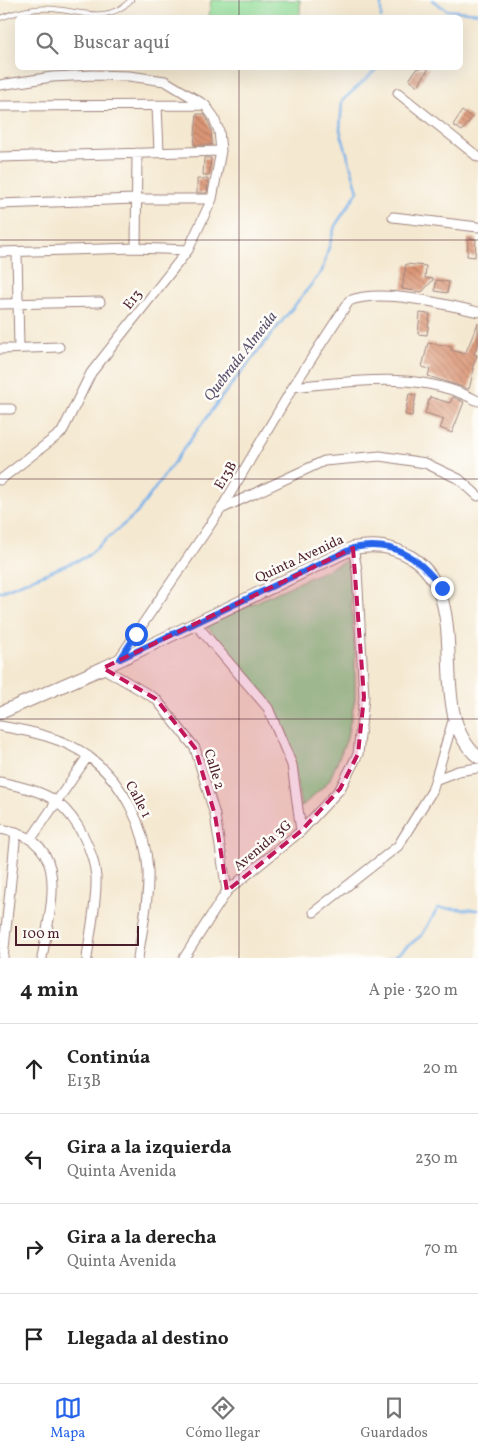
<!DOCTYPE html>
<html lang="es">
<head>
<meta charset="utf-8">
<style>
	:root { --surface:#fff; --page:#f2f2f2; --text:#222; --muted:#767676; --line:#e0e0e0; --accent:#2563eb }
	body { margin:0; font-family:Vollkorn,serif; background:var(--page); color:var(--text) }
	.scale { position:absolute; left:15px; bottom:12px; width:124px; box-sizing:border-box; padding-left:5px; border:2px solid #4a1f2b; border-top:0; font-size:14px; line-height:18px; white-space:nowrap; color:#4a1f2b; -webkit-text-stroke:4px #fdfcf7; paint-order:stroke }
	.stop { position:absolute; width:15px; height:15px; margin:-11px; border:4px solid #2563eb; border-radius:50%; background:#fff }
	.stop.end { background:#2563eb; border-color:#fff; box-shadow:0 1px 5px #0008 }
	.list { margin:0; padding:0; list-style:none }
	h2 { display:flex; justify-content:space-between; align-items:center; height:65px; margin:0; padding:0 20px; font-size:21px }
	h2 small { font-size:16px; font-weight:400; color:var(--muted) }
	.list li { display:grid; grid-template-columns:32px 1fr auto; gap:15px; align-items:center; box-sizing:border-box; height:90px; padding:0 20px; border-top:1px solid var(--line) }
	.list b { display:block; font-size:19px; white-space:nowrap }
	.list p { margin:0; font-size:16px; white-space:nowrap; color:var(--muted) }
	.list em { font-size:16px; font-style:normal; color:var(--muted) }
	.icon { flex:none; width:28px; height:28px; fill:none; stroke:currentColor; stroke-width:2; stroke-linecap:round; stroke-linejoin:round }
	.map { position:relative; flex:none; width:478px; height:958px; overflow:hidden }
	.search { position:absolute; background:var(--surface); box-shadow:0 5px 20px #0002; left:15px; right:15px; top:15px; height:55px; display:flex; align-items:center; gap:12px; box-sizing:border-box; padding:0 18px; border-radius:8px; color:var(--muted); font-size:19px }
	.sheet { height:425px; background:var(--surface) }
	nav { display:flex; justify-content:space-around; align-items:center; box-sizing:border-box; height:70px; border-top:1px solid var(--line); background:var(--surface); font-size:14px; color:var(--muted) }
	nav a { display:grid; justify-items:center; gap:2px }
	nav .on { color:var(--accent) }
	.map>svg:first-child { display:block }
	.green { fill:#95df9b; stroke:#707f63 }
	.lines { fill:none; stroke-linecap:round; stroke-linejoin:round }
	.stream { stroke:#7ab2ea; stroke-width:2.5 }
	.building { fill:url(#building-back-hatch) }
	.lane-casing { stroke:#9f847e; stroke-width:6 }
	.street-casing { stroke:#9f847e; stroke-width:11 }
	.secondary-casing { stroke:#9f847e; stroke-width:14 }
	.lane { stroke:#fff; stroke-width:4.5 }
	.street { stroke:#fff; stroke-width:9 }
	.secondary { stroke:#fff; stroke-width:12 }
	.route { stroke:#2563eb; stroke-width:6 }
	.marked { fill:#c2185b; fill-opacity:0.2; stroke:#c2185b; stroke-width:4; stroke-dasharray:10 6; stroke-linejoin:round }
	.grid { fill:none; stroke:#4a1f2b; stroke-width:1; stroke-opacity:0.55 }
	.labels { text-anchor:middle; stroke-width:5; stroke-linejoin:round; paint-order:stroke }
	.street-label { font-size:14px; fill:#4a1f2b; stroke:#fdfcf7 }
	.water-label { font-size:15px; font-style:italic; fill:#5b526e; stroke:#fdfcf7 }
</style>
</head>
<body>
<div class="map">
<svg width="478" height="958" viewBox="0 0 478 958">
	<defs>
		<pattern id="building-back-hatch" width="6" height="6" patternUnits="userSpaceOnUse" patternTransform="scale(1.25)"><rect width="6" height="6" fill="#db9676"/><path d="M-1 5l2 2M0 0l6 6M5-1l2 2" fill="none" stroke="#b47a61"/></pattern>
	</defs>
	<rect width="100%" height="100%" fill="#fdfcf7"/>
	<filter id="ink" filterUnits="userSpaceOnUse"><feTurbulence type="fractalNoise" baseFrequency=".02" numOctaves="2"/><feDisplacementMap in="SourceGraphic" scale="10" xChannelSelector="R" yChannelSelector="G"/><feConvolveMatrix kernelMatrix="1 2 1 2 8 2 1 2 1" color-interpolation-filters="sRGB"/></filter>
	<filter id="wash" filterUnits="userSpaceOnUse"><feTurbulence type="fractalNoise" baseFrequency=".0096" numOctaves="4" result="noise"/><feDisplacementMap in="SourceGraphic" scale="20" xChannelSelector="R" yChannelSelector="G"/><feGaussianBlur stdDeviation="1.12" result="paint"/><feColorMatrix in="noise" values="0 0 0 0 0 0 0 0 0 0 0 0 0 0 0 0 0 1.4 0 .05"/><feComposite in="paint" operator="in"/></filter>
	<g filter="url(#wash)">
		<rect width="100%" height="100%" fill="#f4e8d0"/>
		<path class="green" d="M211,0H300V17H209Z
			M348,560L355,656V699L346,741L329,781L301,807L292,754L269,703L206,625Z"/>
		<g class="lines">
			<path class="stream" d="M381,0V18
				M432,0L447,10L478,13
				M0,592L86,557L137,513L220,399L322,271L335,226L358,191L340,130L342,101L378,68
				M389,958L394,957L422,935L438,908L478,910"/>
		</g>
		<g id="blocks">
			<path class="building" d="M417,68H429L418,86L409,80Z
				M462,111L472,118L462,131L453,125Z
				M197,114H204L207,119L211,129L212,145H194Z
				M204,158H211L209,175H203Z
				M197,179H208L207,193H197Z
				M468,238L476,239L475,257L467,256Z
				M406,264L426,266L425,278L434,279L422,292L402,289Z
				M436,280L449,282L447,293L435,291Z
				M420,313L430,314L427,335L418,334Z
				M478,323V344L474,354L477,355L472,369H474L469,389L428,376L430,369L422,367L428,343L452,346L451,350L465,354Z
				M409,394L416,395L412,416L405,415Z
				M430,397L450,403L453,397L464,402L452,433L440,428L444,419L425,413Z"/>
		</g>
	</g>
	<g filter="url(#ink)">
		<use href="#blocks" fill-opacity="0" stroke="#9f847e" stroke-width="1"/>
		<g class="lines">
			<defs>
				<path id="lane" d="M0,18C15,12 37,7 54,9C83,12 107,24 131,0"/>
				<path id="street" d="M0,85L52,77L93,75L129,76L165,81L205,105L213,116L219,131L221,151L212,199L188,250L91,373L62,432L0,480
					M398,93L478,157
					M0,106L205,105
					M157,106L159,151
					M0,157L221,151
					M0,204L135,199H212
					M393,217L478,227
					M136,248L137,153
					M0,252L136,248L188,250
					M17,252L19,348
					M0,304L100,302
					M0,349L59,347
					M293,387C355,381 421,370 478,401
					M0,409H11
					M221,509L324,461L380,456L425,463L459,479L478,496
					M195,623L268,708L292,765L301,831
					M119,659L221,509L293,387L349,301C380,288 445,304 478,312
					M103,668L156,699L195,748L215,815L227,891
					M0,726C29,731 65,738 89,757C124,783 146,828 148,871C149,900 142,930 138,958
					M437,779L458,771L478,768
					M0,782C19,786 43,791 58,803C78,819 94,852 96,877C97,903 90,932 87,958
					M0,829C74,839 50,907 42,958
					M31,839L88,756
					M314,912L398,846L432,791L455,714
					M3,958L16,832
					M184,958L227,891L301,831L340,789L358,754L364,697L357,570L353,548"/>
				<path id="secondary" d="M0,713L103,668L353,548C375,544 391,546 411,557C478,600 422,710 478,757"/>
			</defs>
			<use href="#lane" class="lane-casing"/>
			<use href="#street" class="street-casing"/>
			<use href="#secondary" class="secondary-casing"/>
			<use href="#lane" class="lane"/>
			<use href="#street" class="street"/>
			<use href="#secondary" class="secondary"/>
		</g>
	</g>
	<g class="lines" filter="url(#ink)">
		<path class="route" d="M136,634L120,659L353,548C393,540 418,556 442,588"/>
	</g>
	<path class="marked" d="M353,548L364,697L358,754L340,789L301,831L227,891L215,815L195,748L156,699L103,668Z"/>
	<path class="grid" d="M239,0V18M239,68V958M0,240H478M0,479H478M0,719H478"/>
	<g class="labels">
		<g class="street-label">
			<text transform="translate(132 299) rotate(-52)" y="5">E13</text>
			<text transform="translate(225 475) rotate(-59)" y="5">E13B</text>
			<text transform="translate(299 558) rotate(-25)" y="5">Quinta Avenida</text>
			<text transform="translate(215 769) rotate(73)" y="5">Calle 2</text>
			<text transform="translate(139 799) rotate(62)" y="5">Calle 1</text>
			<text transform="translate(262 845) rotate(-40)" y="5">Avenida 3G</text>
		</g>
		<g class="water-label">
			<text transform="translate(240 356) rotate(-52)" y="5">Quebrada Almeida</text>
		</g>
	</g>
</svg>
<div class="scale">100 m</div>
<div class="stop" style="left:136px;top:634px"></div>
<div class="stop end" style="left:442px;top:588px"></div>
<div class="search"><svg class="icon" aria-label="search" viewBox="0 0 24 24"><circle cx="10" cy="10" r="6"/><path d="M15 15l6 6"/></svg>Buscar aquí</div>
</div>
<section class="sheet">
<h2>4 min<small>A pie · 320 m</small></h2>
<ul class="list">
<li><svg class="icon" aria-label="ahead" viewBox="0 0 24 24"><path d="M12 20V5M6 11l6-6 6 6"/></svg><div><b>Continúa</b><p>E13B</p></div><em>20 m</em></li>
<li><svg class="icon" aria-label="left" viewBox="0 0 24 24"><path d="M17 20v-9H6M10 6l-5 5 5 5"/></svg><div><b>Gira a la izquierda</b><p>Quinta Avenida</p></div><em>230 m</em></li>
<li><svg class="icon" aria-label="right" viewBox="0 0 24 24"><path d="M7 20v-9h11M14 6l5 5-5 5"/></svg><div><b>Gira a la derecha</b><p>Quinta Avenida</p></div><em>70 m</em></li>
<li><svg class="icon" aria-label="arrive" viewBox="0 0 24 24"><path d="M6 21V4h12l-3 4 3 4H6"/></svg><div><b>Llegada al destino</b></div></li>
</ul>
</section>
<nav>
<a class="on"><svg class="icon" aria-label="map" viewBox="0 0 24 24"><path d="M3 6l6-2 6 2 6-2v14l-6 2-6-2-6 2zM9 4v14M15 6v14"/></svg>Mapa</a>
<a><svg class="icon" aria-label="directions" viewBox="0 0 24 24"><path d="M12 3l9 9-9 9-9-9zM9 14v-3h6M13 9l2 2-2 2"/></svg>Cómo llegar</a>
<a><svg class="icon" aria-label="saved" viewBox="0 0 24 24"><path d="M7 4h10v16l-5-4-5 4z"/></svg>Guardados</a>
</nav>
</body>
</html>
